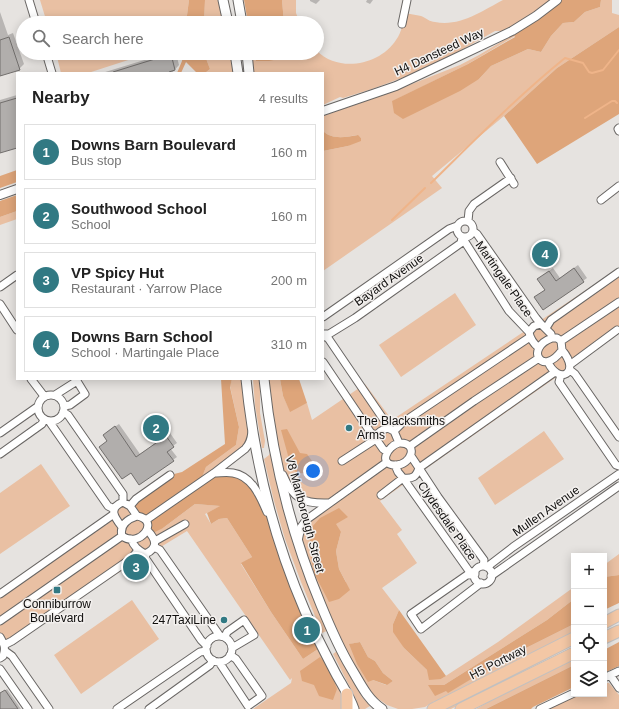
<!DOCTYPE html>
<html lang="en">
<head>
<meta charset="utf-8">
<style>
	:root { --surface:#fff; --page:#f6f6f6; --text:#222; --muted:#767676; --line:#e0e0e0; --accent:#317983 }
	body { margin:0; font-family:Helvetica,sans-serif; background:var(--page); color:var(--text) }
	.controls { position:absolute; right:12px; bottom:12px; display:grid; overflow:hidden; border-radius:0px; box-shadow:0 2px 10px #0003 }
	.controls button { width:36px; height:36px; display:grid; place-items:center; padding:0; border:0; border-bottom:1px solid var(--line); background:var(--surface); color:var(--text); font:20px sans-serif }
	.you { position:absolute; left:313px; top:471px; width:14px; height:14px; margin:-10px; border:3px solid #fff; border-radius:50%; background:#1a73e8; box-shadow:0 0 0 6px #1a73e833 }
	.badge { display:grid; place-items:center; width:26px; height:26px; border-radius:50%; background:var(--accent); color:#fff; font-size:13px; font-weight:700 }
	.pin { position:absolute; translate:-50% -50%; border:2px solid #fff; box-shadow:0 1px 4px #0006 }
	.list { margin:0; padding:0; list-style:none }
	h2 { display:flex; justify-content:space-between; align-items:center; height:52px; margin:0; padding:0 16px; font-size:17px }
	h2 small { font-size:13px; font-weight:400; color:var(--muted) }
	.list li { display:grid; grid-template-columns:26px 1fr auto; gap:12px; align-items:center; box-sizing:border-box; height:56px; margin:0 8px 8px; padding:0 8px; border:1px solid var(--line); border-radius:0px }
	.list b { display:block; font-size:15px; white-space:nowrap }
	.list p { margin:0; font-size:13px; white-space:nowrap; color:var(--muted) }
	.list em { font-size:13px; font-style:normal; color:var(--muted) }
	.icon { flex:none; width:22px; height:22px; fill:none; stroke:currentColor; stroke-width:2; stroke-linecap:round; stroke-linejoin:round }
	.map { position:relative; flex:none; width:619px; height:709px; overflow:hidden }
	.search { position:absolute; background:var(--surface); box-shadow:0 2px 10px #0003; left:16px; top:16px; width:308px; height:44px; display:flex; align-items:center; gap:10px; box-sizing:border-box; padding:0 14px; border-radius:22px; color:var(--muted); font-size:15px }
	.panel { position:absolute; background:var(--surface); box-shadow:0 2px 10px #0003; left:16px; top:72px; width:308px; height:308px; border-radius:0px }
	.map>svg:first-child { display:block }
	.green { fill:#e9c0a3; fill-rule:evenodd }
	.forest { fill:#dea57a }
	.shadow { fill:#0003 }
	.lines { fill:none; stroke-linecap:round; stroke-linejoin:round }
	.stream { stroke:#efb489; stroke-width:2 }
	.building { fill:#b1aeac; stroke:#726f6d }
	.minor-casing { stroke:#696664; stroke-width:9 }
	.tertiary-casing { stroke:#696664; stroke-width:10 }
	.secondary-casing { stroke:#696664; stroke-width:11 }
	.primary-casing { stroke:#c1c0c0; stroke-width:13 }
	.minor { stroke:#fff; stroke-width:7 }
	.tertiary { stroke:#fff; stroke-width:8 }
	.secondary { stroke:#fff; stroke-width:9 }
	.primary { stroke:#f3c7a5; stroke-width:11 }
	.poi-dot { fill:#317983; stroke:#f3f0ee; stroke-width:1.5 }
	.labels { text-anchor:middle; stroke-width:3; stroke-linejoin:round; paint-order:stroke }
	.street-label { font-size:12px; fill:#0f0e0d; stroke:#f3f0ee }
	.poi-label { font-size:12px; fill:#0f0e0d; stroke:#f3f0ee; text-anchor:start }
</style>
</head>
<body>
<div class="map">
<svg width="619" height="709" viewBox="0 0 619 709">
	<rect width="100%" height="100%" fill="#e6e3e0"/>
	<path class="green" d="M40,0H189L186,23H47Z
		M205,0H223L228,23H204Z
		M282,0H296V13L300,23H284Z
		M503,0H557L512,31H495L447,58L410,75L372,89L343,98L340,97L323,105V73H250L247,53H254L256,61L288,57L287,53H317V51C339,73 380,65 396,40C402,32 403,22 405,13C410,14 416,15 421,16C426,18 430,22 435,22C460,27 482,11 503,0Z
		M601,0H612V13L619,15V27L557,68L504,116L432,176L442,188L323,271V151L348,146L361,138L357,135C346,137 332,140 323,131V116L389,93L460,65L479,55L514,34L515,36L468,64L393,101L479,79L491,66L528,49L541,52L551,36L563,23L574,22L585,12L600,7Z
		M56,53H150L88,73H61Z
		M204,53H235L238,73H205L210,69Z
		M17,211V219L0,225V217Z
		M619,268V333L380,501L402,530L397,534L417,563L382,588L399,610L393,624L404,648L427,670L441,679L498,642L574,587V599L547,620L444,685L448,692L508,657L574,624V638L446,703L435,701L425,707L412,709H398L387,705L374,696L368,689L361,676L339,648L335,636L339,633L309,578L298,544L301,527L328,503L301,499L277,464L264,379H280L283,396L290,411L307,403L312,420L365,384L392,420ZM311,528L341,532L336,551L339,569L346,582L315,573L309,547ZM360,642L368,657L375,661L383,673L393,681L386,685L373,680L350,644Z
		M455,293L476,325L401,377L379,345Z
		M232,379H246L249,404V445L199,483L206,467L236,445L239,427L230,386Z
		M253,379H260V413L265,441L264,448H262L255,405Z
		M544,431L564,459L495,505L478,478Z
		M270,453H272L329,630L322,633L301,582L285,539L274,501L264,459L269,455Z
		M41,464L70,506L0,554V493Z
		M123,502L163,528L195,504L221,506L205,514L211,524L219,519L227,518L252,557L241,564L271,612L303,659L324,645L346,709H253L291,683L292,678L290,680L187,531L13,637L0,653V597L111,515Z
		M619,554V575L604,577V565Z
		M132,600L159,639L81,694L54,655Z
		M574,641V645L451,709H443Z
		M337,651L362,697L370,706L365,709H359L356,699L333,654Z
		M574,657V665L486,709H476L493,699Z
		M604,683H609L619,695V709H549L579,694H604Z"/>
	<path class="forest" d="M189,0H205L204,23H186Z
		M244,0H282L284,23H248Z
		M557,0H601L600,7L585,12L574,22L563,23L551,36L541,52L528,49L491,66L479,79L460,91L403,119L394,113L392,101L468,64L515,37L512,31Z
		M619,27V114L537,164L504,116L557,68Z
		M183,53H204L210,69L205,73H197L186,62L181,73H177L182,61Z
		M254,53H287L288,57L269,61H256Z
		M323,131C332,140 346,137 358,135L361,138V141L348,146L323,151Z
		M17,170V182L0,188V176Z
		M17,195V211L0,217V201Z
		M221,379H232L230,387L239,427L236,445L206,467L200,482L214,473H233L258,493L324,645L303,659L271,612L241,563L252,557L227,518L219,519L211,524L207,513L220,506L195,504L163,528L151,534L148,524L130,506L170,475L182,472L225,444Z
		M280,379H299L307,403L290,412L283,396Z
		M287,429L300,453L307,454L312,461L311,469C304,475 300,474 292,470L281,430Z
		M339,508L348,517L336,524L341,532L336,551L339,569L350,590L339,599L329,602L314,573L309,547L311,528L320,518Z
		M619,575V603L604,610V577Z
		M574,599V624L508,657L448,693L446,691L435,696L428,685H444L547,620Z
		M399,610L446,676L441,679L429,680L427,670L404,648L393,632V624Z
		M360,642L368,657L375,661L383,673L393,681L387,685L373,680L368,682L357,664L349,644Z
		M619,642V666L604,673V650Z
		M320,657L328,665L337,689L333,700L319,696L314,685L302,681L300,671Z
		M574,665V687L533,707L531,709H486Z"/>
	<path class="shadow" d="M310,0H320L316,4L310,1Z
		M367,0H373L370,4L366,2Z
		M0,12L8,35L13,33L24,64L19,69L0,75Z
		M167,53H176L179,65L172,73H102Z
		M17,95V147L0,152V100Z
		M578,265L587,278L543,309L539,294L546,289L542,276L553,268L560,278Z
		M119,424L140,454L170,433L177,443L170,448L177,457L139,484L108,441L107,432Z
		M7,689L21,709H2L0,706V694Z"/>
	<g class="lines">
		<path class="stream" d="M585,118L612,101H615L617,103
			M431,183C475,140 518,96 565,58L583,63L589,72L592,73L603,70L619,50
			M392,220L425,188"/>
	</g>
	<path class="building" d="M9,37L20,70L0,76V40Z
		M171,54L175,70L169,72V73H114L113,72Z
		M17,98V148L0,153V103Z
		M574,268L584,282L543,310L534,297L545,290L537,279L549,271L556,281Z
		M115,426L136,457L166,436L174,447L167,452L174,461L139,485L131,473L122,479L99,447L107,441L103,435Z
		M5,690L18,709H0V693Z"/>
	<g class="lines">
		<defs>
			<path id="minor" d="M29,0L36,23
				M402,24L407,0
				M46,53L52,73
				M619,128L618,129L619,131
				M500,162L514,184
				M601,200L619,186
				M457 229a8 8 0 1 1 16 0a8 8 0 1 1-16 0Z
				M468,221L469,211L474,204L511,178
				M473,231L477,234L536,318L541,324
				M464,237L465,242L509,311L529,332
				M0,287L17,275
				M0,304L17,330
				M323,317L449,229L457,226
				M546,328L551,320L619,272
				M324,334H329L355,318L461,243L462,237
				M323,336L328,338L386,423L388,428
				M552,338H557L561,341L562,350C542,378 524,348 552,338Z
				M561,341L619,302
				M539,348C534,344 530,339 529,332L534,326L541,324L551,334L552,338
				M323,362L371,433L376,435
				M548,362C558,385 582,374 562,350
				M571,364L617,330
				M570,370L575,374L619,437
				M561,375L559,382L616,465L619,466
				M31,379L44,396
				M38 408a13 13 0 1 1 26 0a13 13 0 1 1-26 0Z
				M55,395L77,381L85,394L70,405L64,406
				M63,412L68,415L123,494V502
				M49,421L108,506L114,509
				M394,431L402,423L530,337
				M0,433L37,407
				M399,443C420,442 411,466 395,465C378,465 387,446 399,443Z
				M410,446L474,401L539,358
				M387,452L383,449L376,439C377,432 382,430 388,428L394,431L399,443
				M0,454L42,424L44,419
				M342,461L376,439
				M395,465L398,472L403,478C413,479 416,477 419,468L411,456
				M214,473C220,473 227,472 233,473C252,476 260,496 267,512
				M283,475C293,499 303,504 329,503
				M381,495L403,478L469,571L475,573
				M130,506L136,499L170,475
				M137,516C161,520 140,549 122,536C119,525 128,519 137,516Z
				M146,520L214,473L245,449C250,444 251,439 252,432
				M122,527C114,517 108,508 123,502L130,506L137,516
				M131,539C134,547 138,550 145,554C159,548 156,539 147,530
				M155,541L185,524
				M298,541L301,527L306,520L387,462
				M154,547L160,550L220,636
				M145,554L146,559L201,640L207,646
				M483,566L484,560L438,497L419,468L555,372
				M474 575a9 9 0 1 1 18 0a9 9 0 1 1-18 0Z
				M487,567L513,547L619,474
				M475,574L467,575L411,614L421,629L481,583
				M491,576L619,486
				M0,594L114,514
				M0,621L122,536
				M206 649a13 13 0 1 1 26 0a13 13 0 1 1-26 0Z
				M0,637C4,644 6,648 3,656L0,658
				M225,637L227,632L244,620L254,635L232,648
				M4,645L12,641L132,558L138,550
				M5,651L12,656L49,709
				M219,662L248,706L262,696L236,659L230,655
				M0,669L28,709
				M610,675L619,688
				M604,678L619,671
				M117,709L200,652L206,651
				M149,709L210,665L213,660
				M540,709L574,693"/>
			<path id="tertiary" d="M323,111L396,86L449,61L512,31L536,16L557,0
				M0,195L17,189"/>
			<path id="secondary" d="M223,0L228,23
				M238,0L242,23
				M235,53L238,73
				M247,53L249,73
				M246,379C254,459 273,537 305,611C314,632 325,653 336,674C342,685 350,697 354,709
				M264,379C272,456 291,533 321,605C330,627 339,648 351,668C360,683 367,699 382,709"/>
			<path id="primary" d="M604,623L619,615
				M604,638L619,631
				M347,694V709
				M433,709L574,638
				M461,709L574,653"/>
		</defs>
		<use href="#minor" class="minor-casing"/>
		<use href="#tertiary" class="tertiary-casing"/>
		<use href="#secondary" class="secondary-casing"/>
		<use href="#primary" class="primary-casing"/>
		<use href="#minor" class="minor"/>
		<use href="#tertiary" class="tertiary"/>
		<use href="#secondary" class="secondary"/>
		<use href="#primary" class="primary"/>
	</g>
	<g class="poi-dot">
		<circle cx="349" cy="428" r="4"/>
		<rect x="53" y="586" width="8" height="8" rx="2"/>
		<circle cx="224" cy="620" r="4"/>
	</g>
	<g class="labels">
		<g class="street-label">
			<text transform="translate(439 52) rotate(-25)" y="4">H4 Dansteed Way</text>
			<text transform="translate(504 279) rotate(55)" y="4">Martingale Place</text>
			<text transform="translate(389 280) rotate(-35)" y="4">Bayard Avenue</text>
			<text transform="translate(546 511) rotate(-35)" y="4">Mullen Avenue</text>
			<text transform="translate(305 514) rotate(75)" y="4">V8 Marlborough Street</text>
			<text transform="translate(447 521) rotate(55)" y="4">Clydesdale Place</text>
			<text transform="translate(498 662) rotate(-27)" y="4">H5 Portway</text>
		</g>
		<g class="poi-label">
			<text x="357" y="425">The Blacksmiths<tspan x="357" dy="14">Arms</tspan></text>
			<text x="57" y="608" text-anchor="middle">Conniburrow<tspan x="57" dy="14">Boulevard</tspan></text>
			<text x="216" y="624" text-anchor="end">247TaxiLine</text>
		</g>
	</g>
</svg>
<div class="controls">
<button>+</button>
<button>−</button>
<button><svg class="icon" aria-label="locate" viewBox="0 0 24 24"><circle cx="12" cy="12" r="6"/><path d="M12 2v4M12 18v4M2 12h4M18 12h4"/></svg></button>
<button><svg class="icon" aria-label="layers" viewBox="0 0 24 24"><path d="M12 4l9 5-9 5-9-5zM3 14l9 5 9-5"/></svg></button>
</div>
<div class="you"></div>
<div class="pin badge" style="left:307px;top:630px">1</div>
<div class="pin badge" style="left:156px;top:428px">2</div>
<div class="pin badge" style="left:136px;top:567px">3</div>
<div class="pin badge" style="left:545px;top:254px">4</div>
<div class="search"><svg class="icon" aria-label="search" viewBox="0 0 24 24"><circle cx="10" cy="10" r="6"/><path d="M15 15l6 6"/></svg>Search here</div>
<section class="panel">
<h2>Nearby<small>4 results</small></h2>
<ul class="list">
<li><span class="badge">1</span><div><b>Downs Barn Boulevard</b><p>Bus stop</p></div><em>160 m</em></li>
<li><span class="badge">2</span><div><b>Southwood School</b><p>School</p></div><em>160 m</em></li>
<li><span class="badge">3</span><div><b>VP Spicy Hut</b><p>Restaurant · Yarrow Place</p></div><em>200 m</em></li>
<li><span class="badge">4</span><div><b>Downs Barn School</b><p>School · Martingale Place</p></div><em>310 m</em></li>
</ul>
</section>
</div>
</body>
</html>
